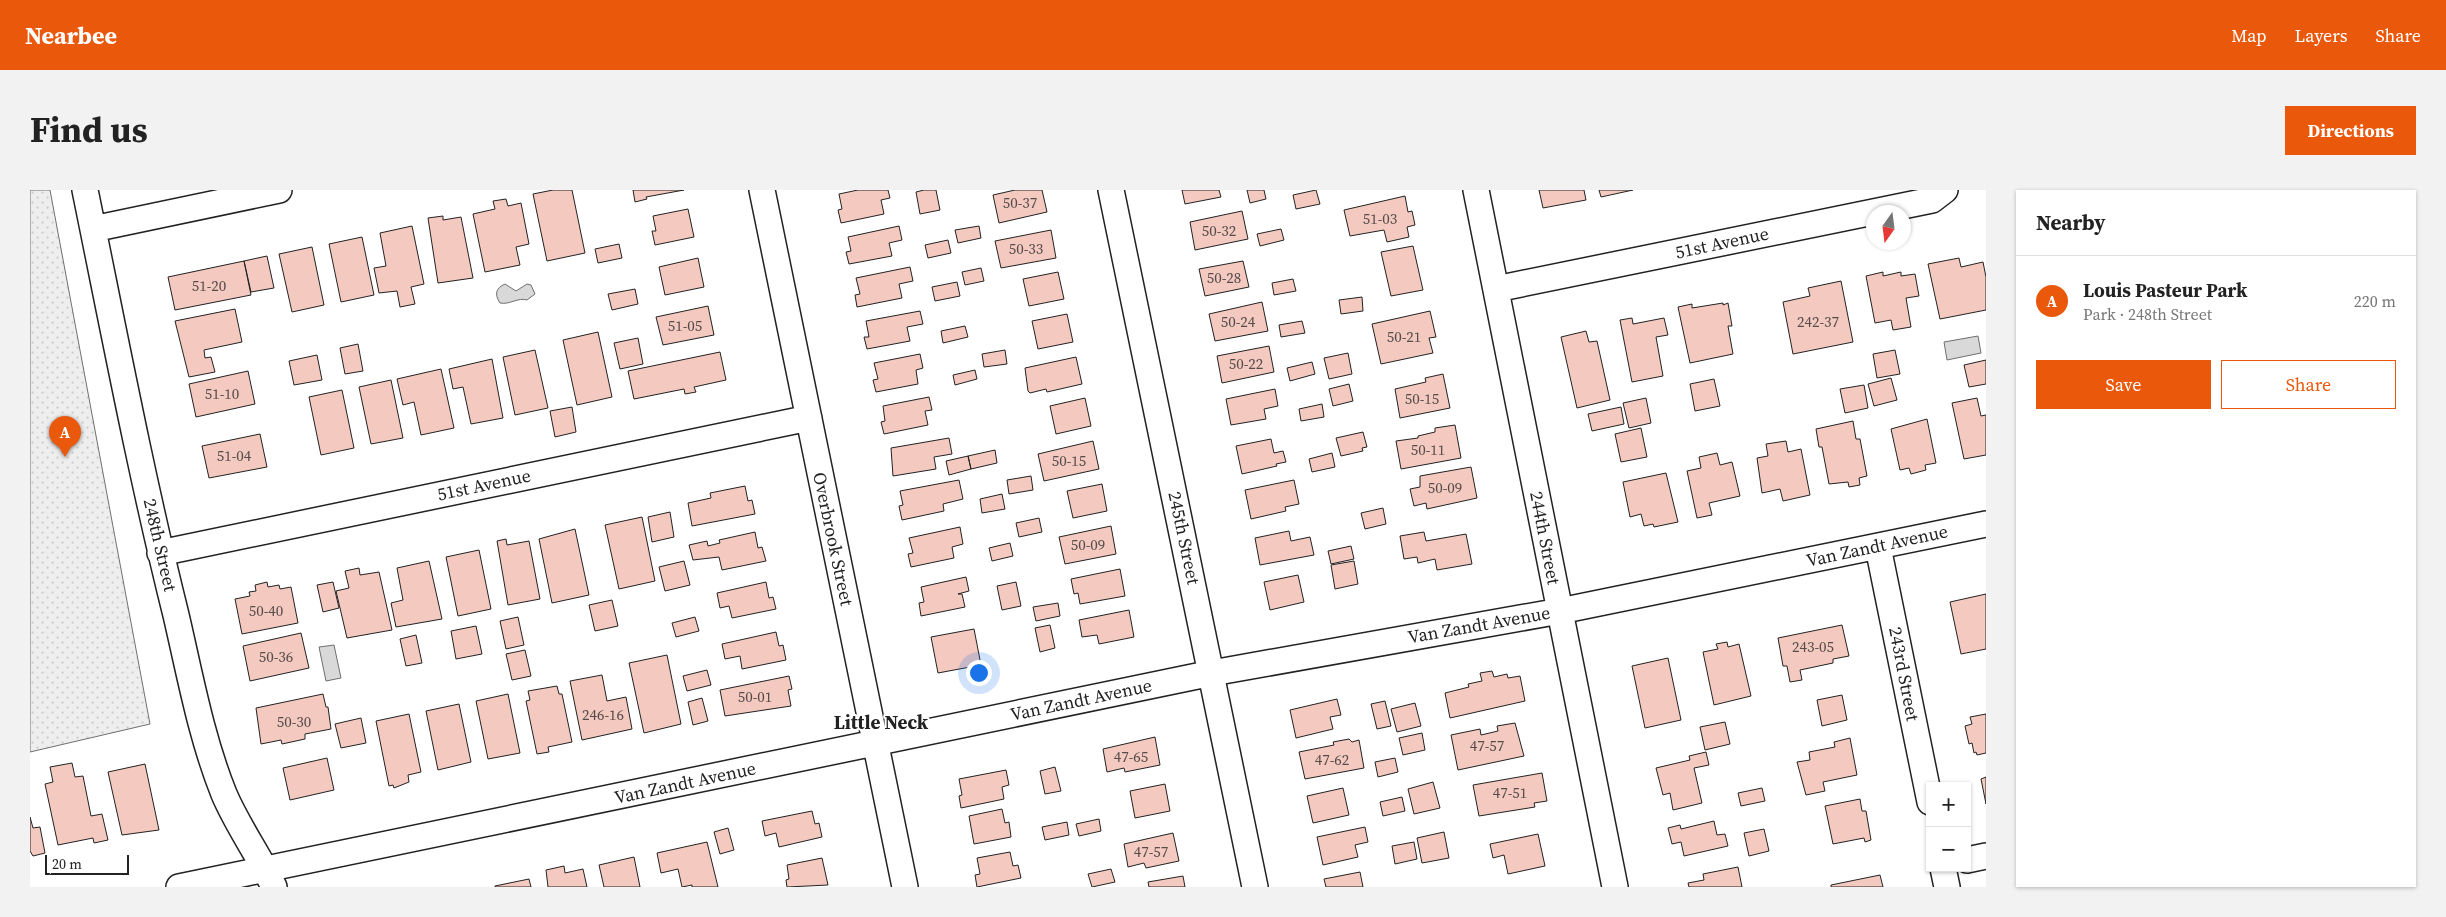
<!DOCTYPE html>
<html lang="en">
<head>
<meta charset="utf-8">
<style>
	:root { --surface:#fff; --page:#f2f2f2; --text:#222; --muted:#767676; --line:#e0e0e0; --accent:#ea580c }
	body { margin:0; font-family:"Source Serif 4",serif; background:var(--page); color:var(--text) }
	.controls { position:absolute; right:15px; bottom:15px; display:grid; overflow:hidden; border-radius:0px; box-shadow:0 1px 4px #0004 }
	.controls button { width:45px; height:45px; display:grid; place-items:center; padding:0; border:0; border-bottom:1px solid var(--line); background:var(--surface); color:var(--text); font:25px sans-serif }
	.compass { position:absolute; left:1836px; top:15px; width:45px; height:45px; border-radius:50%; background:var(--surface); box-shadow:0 1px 4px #0004; rotate:194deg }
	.scale { position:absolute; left:15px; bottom:12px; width:84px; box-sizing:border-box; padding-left:5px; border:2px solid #222; border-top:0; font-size:14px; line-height:18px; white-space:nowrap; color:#222; -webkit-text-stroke:4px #fff; paint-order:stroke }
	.you { position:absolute; left:948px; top:482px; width:18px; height:18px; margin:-12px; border:4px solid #fff; border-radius:50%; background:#1a73e8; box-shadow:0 0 0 8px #1a73e833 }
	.badge { display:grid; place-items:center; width:32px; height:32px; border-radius:50%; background:var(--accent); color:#fff; font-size:16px; font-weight:700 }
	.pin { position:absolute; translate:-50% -41px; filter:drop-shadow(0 1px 2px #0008) }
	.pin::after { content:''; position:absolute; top:26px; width:18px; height:15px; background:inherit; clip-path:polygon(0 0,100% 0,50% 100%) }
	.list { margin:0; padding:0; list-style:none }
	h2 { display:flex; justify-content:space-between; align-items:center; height:65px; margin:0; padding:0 20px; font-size:21px }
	h2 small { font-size:16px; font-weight:400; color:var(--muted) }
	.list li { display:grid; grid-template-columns:32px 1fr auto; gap:15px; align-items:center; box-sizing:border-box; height:90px; padding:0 20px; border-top:1px solid var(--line) }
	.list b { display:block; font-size:19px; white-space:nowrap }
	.list p { margin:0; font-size:16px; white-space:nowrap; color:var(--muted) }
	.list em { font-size:16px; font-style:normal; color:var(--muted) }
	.actions { display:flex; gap:10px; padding:15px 20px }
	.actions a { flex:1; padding:11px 0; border:1px solid var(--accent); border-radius:0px; text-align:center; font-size:18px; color:var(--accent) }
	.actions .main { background:var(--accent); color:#fff }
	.map { position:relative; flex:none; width:1956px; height:697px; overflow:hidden; border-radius:0px }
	header { display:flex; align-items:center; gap:30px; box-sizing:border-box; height:70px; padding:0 25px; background:var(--accent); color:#fff }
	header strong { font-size:24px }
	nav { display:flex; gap:28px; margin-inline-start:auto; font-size:18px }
	.intro { display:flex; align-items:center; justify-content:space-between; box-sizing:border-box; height:120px; padding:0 30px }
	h1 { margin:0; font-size:35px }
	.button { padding:12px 22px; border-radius:0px; background:var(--accent); color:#fff; font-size:18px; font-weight:700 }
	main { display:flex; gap:30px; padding:0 30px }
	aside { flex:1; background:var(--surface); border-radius:0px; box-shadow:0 1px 4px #0004 }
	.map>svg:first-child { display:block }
	.park { fill:url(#park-dots); stroke:#6f6f6f }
	.water { fill:#d9d9d9; stroke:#6f6f6f }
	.building { fill:#f3c9c0; stroke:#222 }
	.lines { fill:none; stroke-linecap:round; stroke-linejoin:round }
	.street-casing { stroke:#222; stroke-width:28 }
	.street { stroke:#fff; stroke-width:25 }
	.labels { text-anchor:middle; stroke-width:4; stroke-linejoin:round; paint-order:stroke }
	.number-label { font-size:15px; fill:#564c4a }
	.street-label { font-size:18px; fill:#222; stroke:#fff }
	.neighbourhood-label { font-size:19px; font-weight:bold; fill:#222; stroke:#fff }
</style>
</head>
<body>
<header>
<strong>Nearbee</strong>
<nav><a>Map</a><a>Layers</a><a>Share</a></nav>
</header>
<div class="intro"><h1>Find us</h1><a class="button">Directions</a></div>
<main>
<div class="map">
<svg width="1956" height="697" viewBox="0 0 1956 697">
	<defs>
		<pattern id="park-dots" width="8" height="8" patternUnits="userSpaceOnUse" patternTransform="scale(1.25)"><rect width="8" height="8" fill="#eee"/><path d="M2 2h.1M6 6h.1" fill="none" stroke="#ccc" stroke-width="1.8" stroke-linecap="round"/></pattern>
	</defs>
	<rect width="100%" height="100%" fill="#fff"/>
	<path class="park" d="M0,0H20L120,534L0,562Z"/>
	<path class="water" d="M475,94L486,101L497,94L501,95L505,104L497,110C488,107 480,115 470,113C464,104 466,98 475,94Z
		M1948,146L1951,163L1917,170L1914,152Z
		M304,455L311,488L296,491L289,457Z"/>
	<path class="building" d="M523,0H542L555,63L517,71L503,4Z
		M603,0H654L616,7L617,9L605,12Z
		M828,0H858L860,8L851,10L854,24L811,33L808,20L812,19L809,4Z
		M894,0H906L910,20L890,24L886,2Z
		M985,0H1012L1017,22L969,33L963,5Z
		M1152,0H1189L1191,7L1155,14Z
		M1217,0H1234L1236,9L1220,13Z
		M1286,0L1290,14L1266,19L1263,5Z
		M1509,0H1554L1556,10L1513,18Z
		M1569,0H1603L1571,7Z
		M1375,6L1378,22L1382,21L1385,35L1377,37L1379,47L1357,52L1354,40L1320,46L1314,20Z
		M476,9L478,16L491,13L499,54L486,57L490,75L455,82L443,24L465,19L463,11Z
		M658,19L664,47L625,55L622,41H626L623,26Z
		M1212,21L1218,49L1165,60L1160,32Z
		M413,26V30L431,27L443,88L408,93L398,28Z
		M382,36L394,94L381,97L385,114L370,117L367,101L349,103L344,78L356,76L350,43Z
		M869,36L872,50L859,53L862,66L819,74L816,62L821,61L818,47Z
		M949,36L951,48L928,53L925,40Z
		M1251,39L1254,50L1230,56L1227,44Z
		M1021,40L1026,68L971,78L965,51Z
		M332,47L344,105L311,112L299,54Z
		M918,50L921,63L898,68L895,55Z
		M589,54L592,68L568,73L565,59Z
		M1383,56L1393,100L1361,106L1351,62Z
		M282,57L294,115L262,122L249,64Z
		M237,66L244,98L221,102L214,71Z
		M668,68L674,97L635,105L629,77Z
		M1929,68L1931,77L1953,72L1956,87V120L1910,129L1898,74Z
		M214,71L221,105L145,120L138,87Z
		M1213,71L1219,97L1175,106L1169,79Z
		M880,77L883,91L869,94L872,108L827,117L825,105L830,104L826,88Z
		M951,78L954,91L935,95L932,82Z
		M1028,82L1034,109L999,116L993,89Z
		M1853,82V86L1871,82V86L1885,84L1889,106L1876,108L1881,137L1863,140L1861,130L1845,133L1836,86Z
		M1263,89L1266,101L1244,105L1242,93Z
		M1811,91L1823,152L1763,164L1753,112L1780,106L1778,98Z
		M927,92L930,106L905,111L902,97Z
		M605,99L608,114L582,120L578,104Z
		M1332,107L1333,121L1311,124L1309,110Z
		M1232,112L1238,141L1185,151L1179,124Z
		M1693,113V115L1698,113L1702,136H1698L1703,164L1660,173L1648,117L1662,114V118Z
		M678,116L684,145L633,155L626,127Z
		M205,119L212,152L174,160L175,168L181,167L185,182L159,187L145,131Z
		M890,121L893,134L877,137L880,151L837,159L834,147H839L836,131Z
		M1400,121L1406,147L1399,148L1403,163L1351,174L1342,134Z
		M1037,124L1043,152L1008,159L1002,131Z
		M1602,128L1603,134L1634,128L1638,145L1626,147L1633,186L1602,192L1590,130Z
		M1272,131L1275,143L1251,147L1249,135Z
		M935,136L938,147L913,153L911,141Z
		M1556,141L1559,152L1567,151L1580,210L1547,218L1531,147Z
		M568,142L582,207L547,215L533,150Z
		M608,148L613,174L590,179L584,153Z
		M328,154L333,181L315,184L310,158Z
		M1239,156L1244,182L1192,193L1187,166Z
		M505,160L518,218L485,225L473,167Z
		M975,160L977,174L954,177L952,164Z
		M1865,160L1870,184L1847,188L1843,164Z
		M690,162L696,190L664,197L666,202L655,204L654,199L604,209L598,181Z
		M1318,163L1322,184L1299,189L1294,168Z
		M890,164L893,178L886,180L888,194L846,202L843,190L848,189L844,173Z
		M287,165L292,190L264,195L259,171Z
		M1046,167L1052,194L1017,202L1016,199L1000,203L998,201L995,178Z
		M462,169L473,228L441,234L433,197L423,199L419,179Z
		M1956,170V194L1939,197L1934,175Z
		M1282,172L1285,184L1260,191L1257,178Z
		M411,179L424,238L391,245L384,212L373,215L367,189Z
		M945,180L947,189L925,195L923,185Z
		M218,181L225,214L166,227L159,194Z
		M1413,184L1420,218L1370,228L1365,199L1396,192L1395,188Z
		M1861,188L1867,210L1844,216L1838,194Z
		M1684,189L1690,216L1665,221L1660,194Z
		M361,190L373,248L341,254L329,197Z
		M1319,194L1323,211L1303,216L1299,199Z
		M1834,195L1838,218L1815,223L1810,199Z
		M1245,199L1248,216L1234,219L1236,229L1201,235L1196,209Z
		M312,200L324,258L291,265L279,207Z
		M899,207L902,220L895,221L898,235L854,244L851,232L855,231L853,216Z
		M1055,208L1061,236L1026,244L1020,216Z
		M1616,208L1621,233L1599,238L1593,213Z
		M1947,208L1951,226L1956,225V265L1934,269L1922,213Z
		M1292,214L1294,227L1271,231L1269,219Z
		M542,217L546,242L525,247L520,221Z
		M1591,217L1594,234L1562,241L1558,224Z
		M1897,229L1906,273L1895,275L1896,280L1881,284L1879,278L1870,280L1861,239Z
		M1823,231L1826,249H1830L1837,286L1829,288L1830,295L1819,297L1818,292L1799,294L1792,257H1789L1786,239Z
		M1425,235L1431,268L1371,279L1366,251L1388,248V246L1405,242V238Z
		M1611,238L1617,267L1591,272L1585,244Z
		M1333,242L1337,257L1332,258L1333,261L1311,266L1306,248Z
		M230,244L237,277L179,288L172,256Z
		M919,248L922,264L904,267L906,279L863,286L861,258Z
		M1241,249L1244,263L1253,261L1256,272L1246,274L1247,276L1212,284L1206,256Z
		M1063,251L1069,279L1014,291L1008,264Z
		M1756,251L1758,262L1771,259L1780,305L1753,311L1750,299L1732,303L1727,268L1738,266L1736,254Z
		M965,260L967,273L941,279L938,266Z
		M1302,263L1305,277L1282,282L1279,269Z
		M1687,263L1690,275L1702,272L1710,306L1679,313L1682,325L1667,328L1657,281L1671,278L1669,267Z
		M938,266L941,279L919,285L916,271Z
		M1441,277L1447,308L1397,319L1396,313L1384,316L1380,299L1390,297V286Z
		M1636,283L1648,332L1624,337L1623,334L1614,336L1611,324L1600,327L1593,292Z
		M1001,286L1003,300L979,304L977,290Z
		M929,290L933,309L913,314L914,321L872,330L869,316L873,315L870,301Z
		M1264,290L1269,314L1255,317L1256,321L1221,329L1215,300Z
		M1072,294L1077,321L1043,328L1037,301Z
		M715,296L718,311L722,310L725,324L662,336L658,313L681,308L680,303Z
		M972,304L975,319L952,323L950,309Z
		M1353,318L1356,334L1335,339L1331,323Z
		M640,322L644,347L622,352L618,327Z
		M612,327L625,391L589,399L575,335Z
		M1009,328L1012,342L989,347L986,333Z
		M1081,336L1086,364L1035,374L1029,347Z
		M930,337L933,354L922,357L924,368L881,377L878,364L883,363L879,348Z
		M545,339L559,405L522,413L509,349Z
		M1259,341L1261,351L1280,347L1284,365L1230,375L1225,348Z
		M725,342L728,358L732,357L736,371L692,380L689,367L663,370L659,355L677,351L678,356L690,353L689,350Z
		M1394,342L1396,351L1436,344L1442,374L1407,380L1405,369L1388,373L1387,367L1374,369L1370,346Z
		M476,349L477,355L499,351L510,409L478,415L467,351Z
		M980,353L983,366L962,371L959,358Z
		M1321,356L1324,369L1301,374L1298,361Z
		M449,360L461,419L428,426L416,367Z
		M399,371L412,429L366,437L361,413L373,410L367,378Z
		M654,371L660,395L635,401L629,377Z
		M1324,371L1328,394L1305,399L1301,375Z
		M329,378L330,385L349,382L362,440L317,448L306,401L319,398L315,381Z
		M1090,379L1095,406L1050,414L1048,403L1044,404L1041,389Z
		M1268,385L1274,412L1240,420L1234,392Z
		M936,387L939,401L928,404H932L935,417L891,426L889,413L894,412L891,397Z
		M237,392L238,397L249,395L250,399L261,397L268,433L212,444L205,409L220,406L219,402L226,401L225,395Z
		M303,392L309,418L293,422L287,395Z
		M736,392L739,408L743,407L746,419L702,428L699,416L690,418L687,403Z
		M986,392L991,416L972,420L967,396Z
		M1956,404V459L1931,464L1920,412Z
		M582,410L588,436L565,441L559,415Z
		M1028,413L1030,426L1006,431L1003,417Z
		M1099,420L1104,447L1069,454L1067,445L1052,447L1049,430Z
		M488,427L494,455L476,459L470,431Z
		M665,427L669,441L646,447L642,433Z
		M1020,435L1025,458L1010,462L1005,438Z
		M1812,435L1819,466L1803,469V473L1770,480L1772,490L1760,492L1757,476H1753L1748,448Z
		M446,436L452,464L426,469L421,441Z
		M944,439L951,475L908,483L901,447Z
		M746,442L749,456L753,455L756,470L712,479L710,466L695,469L692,454Z
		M271,443L279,478L220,491L213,456Z
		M386,445L392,473L376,476L370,449Z
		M1697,452L1698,457L1709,454L1721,506L1684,515L1673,462L1688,459L1686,454Z
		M495,460L501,486L482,490L476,464Z
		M637,465L651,534L614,543L599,473Z
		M1638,468L1651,530L1615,538L1602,476Z
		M677,480L681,495L657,501L653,486Z
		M1462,481L1464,487L1477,484L1478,488L1490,486L1495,511L1420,528L1415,503L1439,497L1438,494L1452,491L1450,483Z
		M572,485L577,511L596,507L602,539L552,550L540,491Z
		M759,486L762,499L758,500L761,516L695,526L690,500Z
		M527,496L529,504H532L542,552L518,557L519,562L507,564L496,511L500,510L498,501Z
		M293,504L296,517H298L301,539L275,544V549L252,554L251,550L231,554L226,518Z
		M478,504L490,563L458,569L446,511Z
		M1812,505L1817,530L1792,536L1787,510Z
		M672,508L678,531L663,535L658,512Z
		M1307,509L1311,525L1300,527L1303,539L1266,548L1260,520Z
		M1355,511L1361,536L1347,539L1341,514Z
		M1385,513L1391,536L1367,542L1361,519Z
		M429,514L441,572L408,580L396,521Z
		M379,524L391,582L378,585L379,592L364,598L363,595L359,596L346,531Z
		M1956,524V563L1947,565L1946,562L1944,563L1942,553L1939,554L1935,536L1942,534L1940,527Z
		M331,528L336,553L311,558L305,534Z
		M1695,532L1700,554L1675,560L1670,537Z
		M1485,533L1494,566L1428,580L1421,545L1450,539L1451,545L1468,541L1467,536Z
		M1392,543L1395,560L1373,565L1369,548Z
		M1125,547L1130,575L1095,582L1094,578L1077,582L1073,559Z
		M1820,548L1827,585L1793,592L1795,601L1776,605L1767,572L1780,570L1779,562L1805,557L1804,552Z
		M1319,549L1322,552L1329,550L1334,578L1275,589L1269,562L1304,555L1303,552Z
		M1676,562L1679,575L1664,578L1672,613L1643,620L1640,603L1633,605L1626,578L1660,570L1659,566Z
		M297,568L304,600L260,610L253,578Z
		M1365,568L1368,582L1348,587L1345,572Z
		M42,573L45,587L53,586L61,626L72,624L78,650L64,653L63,648L28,655L15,594L23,592L20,577Z
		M115,574L129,640L92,645L78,582Z
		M1025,577L1031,601L1015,604L1010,581Z
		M976,580L979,595L972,597L974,609L931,618L929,606L932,605L929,589Z
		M1512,583L1517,611L1504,613L1505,617L1449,626L1443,595Z
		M1956,587V614L1951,589Z
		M1403,592L1410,618L1384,624L1378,599Z
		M1135,594L1140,621L1105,628L1100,601Z
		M1313,598L1319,625L1283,633L1277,606Z
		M1732,598L1735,611L1711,616L1708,603Z
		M1372,607L1375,621L1353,626L1350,612Z
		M1830,609L1832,621H1836L1841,650L1835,652L1834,648L1803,654L1795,616Z
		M972,619L975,633L979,632L981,647L944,654L939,626Z
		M782,621L785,634L789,633L792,647L749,657L746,643L735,646L732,631Z
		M0,627L3,638L10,637L15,663L3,666L0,661Z
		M1069,629L1071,641L1049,646L1046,634Z
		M1684,631L1687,645L1695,644L1698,656L1654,666L1651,652L1642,654L1638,638L1650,635L1651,639Z
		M1037,632L1039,645L1015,650L1012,637Z
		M1335,637L1338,652L1325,655L1328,667L1293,675L1287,647Z
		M698,638L704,660L690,664L684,642Z
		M1734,639L1739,661L1719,666L1714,643Z
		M1414,642L1419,668L1392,673L1387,648Z
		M1143,643L1149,671L1116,678L1114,673L1098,677L1094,654Z
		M1508,644L1515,676L1478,684L1474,665L1463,668L1460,654Z
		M677,652L688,697H662V695L652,697L648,679L631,683L627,663Z
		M1384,652L1387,669L1365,674L1362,656Z
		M980,662L983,676L988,675L991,688L947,697L945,685L950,684L947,668Z
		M604,667L610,697H574L569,675Z
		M792,668L798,695L757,697L756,690L759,689L757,675Z
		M534,676L535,683L553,679L557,697H518L516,680Z
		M1708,677L1712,697H1659L1658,693L1674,690L1673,684Z
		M1081,679L1085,692L1062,697L1058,684Z
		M1330,682L1333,697H1296L1294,689Z
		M1850,685L1853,697H1801V695Z
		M1153,686L1155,697H1119L1118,692Z
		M499,689L501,697H465V696Z"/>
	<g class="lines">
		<defs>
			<path id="street" d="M55,0C84,142 111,285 146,425C160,485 171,547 194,604C208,637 229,665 244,697
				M732,0L875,697
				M1081,0L1225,697
				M1446,0L1585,697
				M63,39L249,0
				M1466,99L1902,10L1915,0
				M1848,357L1900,612
				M130,363L779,228
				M1937,670L1956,666
				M1913,678L1917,697
				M149,697L1182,483L1530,421L1956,334"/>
		</defs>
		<use href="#street" class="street-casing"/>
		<use href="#street" class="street"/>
	</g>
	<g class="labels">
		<g class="number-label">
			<text x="990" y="18">50-37</text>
			<text x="1350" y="34">51-03</text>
			<text x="1189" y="46">50-32</text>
			<text x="996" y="64">50-33</text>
			<text x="1194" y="93">50-28</text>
			<text x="179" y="101">51-20</text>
			<text x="1208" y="137">50-24</text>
			<text x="1788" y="137">242-37</text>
			<text x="655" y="141">51-05</text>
			<text x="1374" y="152">50-21</text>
			<text x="1216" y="179">50-22</text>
			<text x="192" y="209">51-10</text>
			<text x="1392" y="214">50-15</text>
			<text x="1398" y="265">50-11</text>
			<text x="204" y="271">51-04</text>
			<text x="1039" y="276">50-15</text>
			<text x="1415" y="303">50-09</text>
			<text x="1058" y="360">50-09</text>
			<text x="236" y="426">50-40</text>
			<text x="1783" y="462">243-05</text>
			<text x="246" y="472">50-36</text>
			<text x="725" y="512">50-01</text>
			<text x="573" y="530">246-16</text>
			<text x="264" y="537">50-30</text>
			<text x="1457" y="561">47-57</text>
			<text x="1101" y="572">47-65</text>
			<text x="1302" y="575">47-62</text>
			<text x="1480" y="608">47-51</text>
			<text x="1121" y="667">47-57</text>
		</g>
		<g class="street-label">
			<text transform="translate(1692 53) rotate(-12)" y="6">51st Avenue</text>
			<text transform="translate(454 295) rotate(-12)" y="6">51st Avenue</text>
			<text transform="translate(1154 348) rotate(78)" y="6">245th Street</text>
			<text transform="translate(1515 348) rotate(79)" y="6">244th Street</text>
			<text transform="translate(803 349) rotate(78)" y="6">Overbrook Street</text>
			<text transform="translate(130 355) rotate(77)" y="6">248th Street</text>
			<text transform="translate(1847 356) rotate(-12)" y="6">Van Zandt Avenue</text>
			<text transform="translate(1449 435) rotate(-10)" y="6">Van Zandt Avenue</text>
			<text transform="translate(1874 484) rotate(79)" y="6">243rd Street</text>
			<text transform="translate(1051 510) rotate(-12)" y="6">Van Zandt Avenue</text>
			<text transform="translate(655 593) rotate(-12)" y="6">Van Zandt Avenue</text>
		</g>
		<g class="neighbourhood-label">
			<text x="851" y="539">Little Neck</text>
		</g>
	</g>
</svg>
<div class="controls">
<button>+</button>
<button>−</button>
</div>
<svg class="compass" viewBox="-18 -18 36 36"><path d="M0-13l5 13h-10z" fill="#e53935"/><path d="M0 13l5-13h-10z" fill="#767676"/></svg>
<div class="scale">20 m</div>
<div class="you"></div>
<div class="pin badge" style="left:35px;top:267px">A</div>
</div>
<aside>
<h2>Nearby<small></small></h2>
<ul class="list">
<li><span class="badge">A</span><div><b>Louis Pasteur Park</b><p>Park · 248th Street</p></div><em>220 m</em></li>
</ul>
<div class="actions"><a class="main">Save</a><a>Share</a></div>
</aside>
</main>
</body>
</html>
